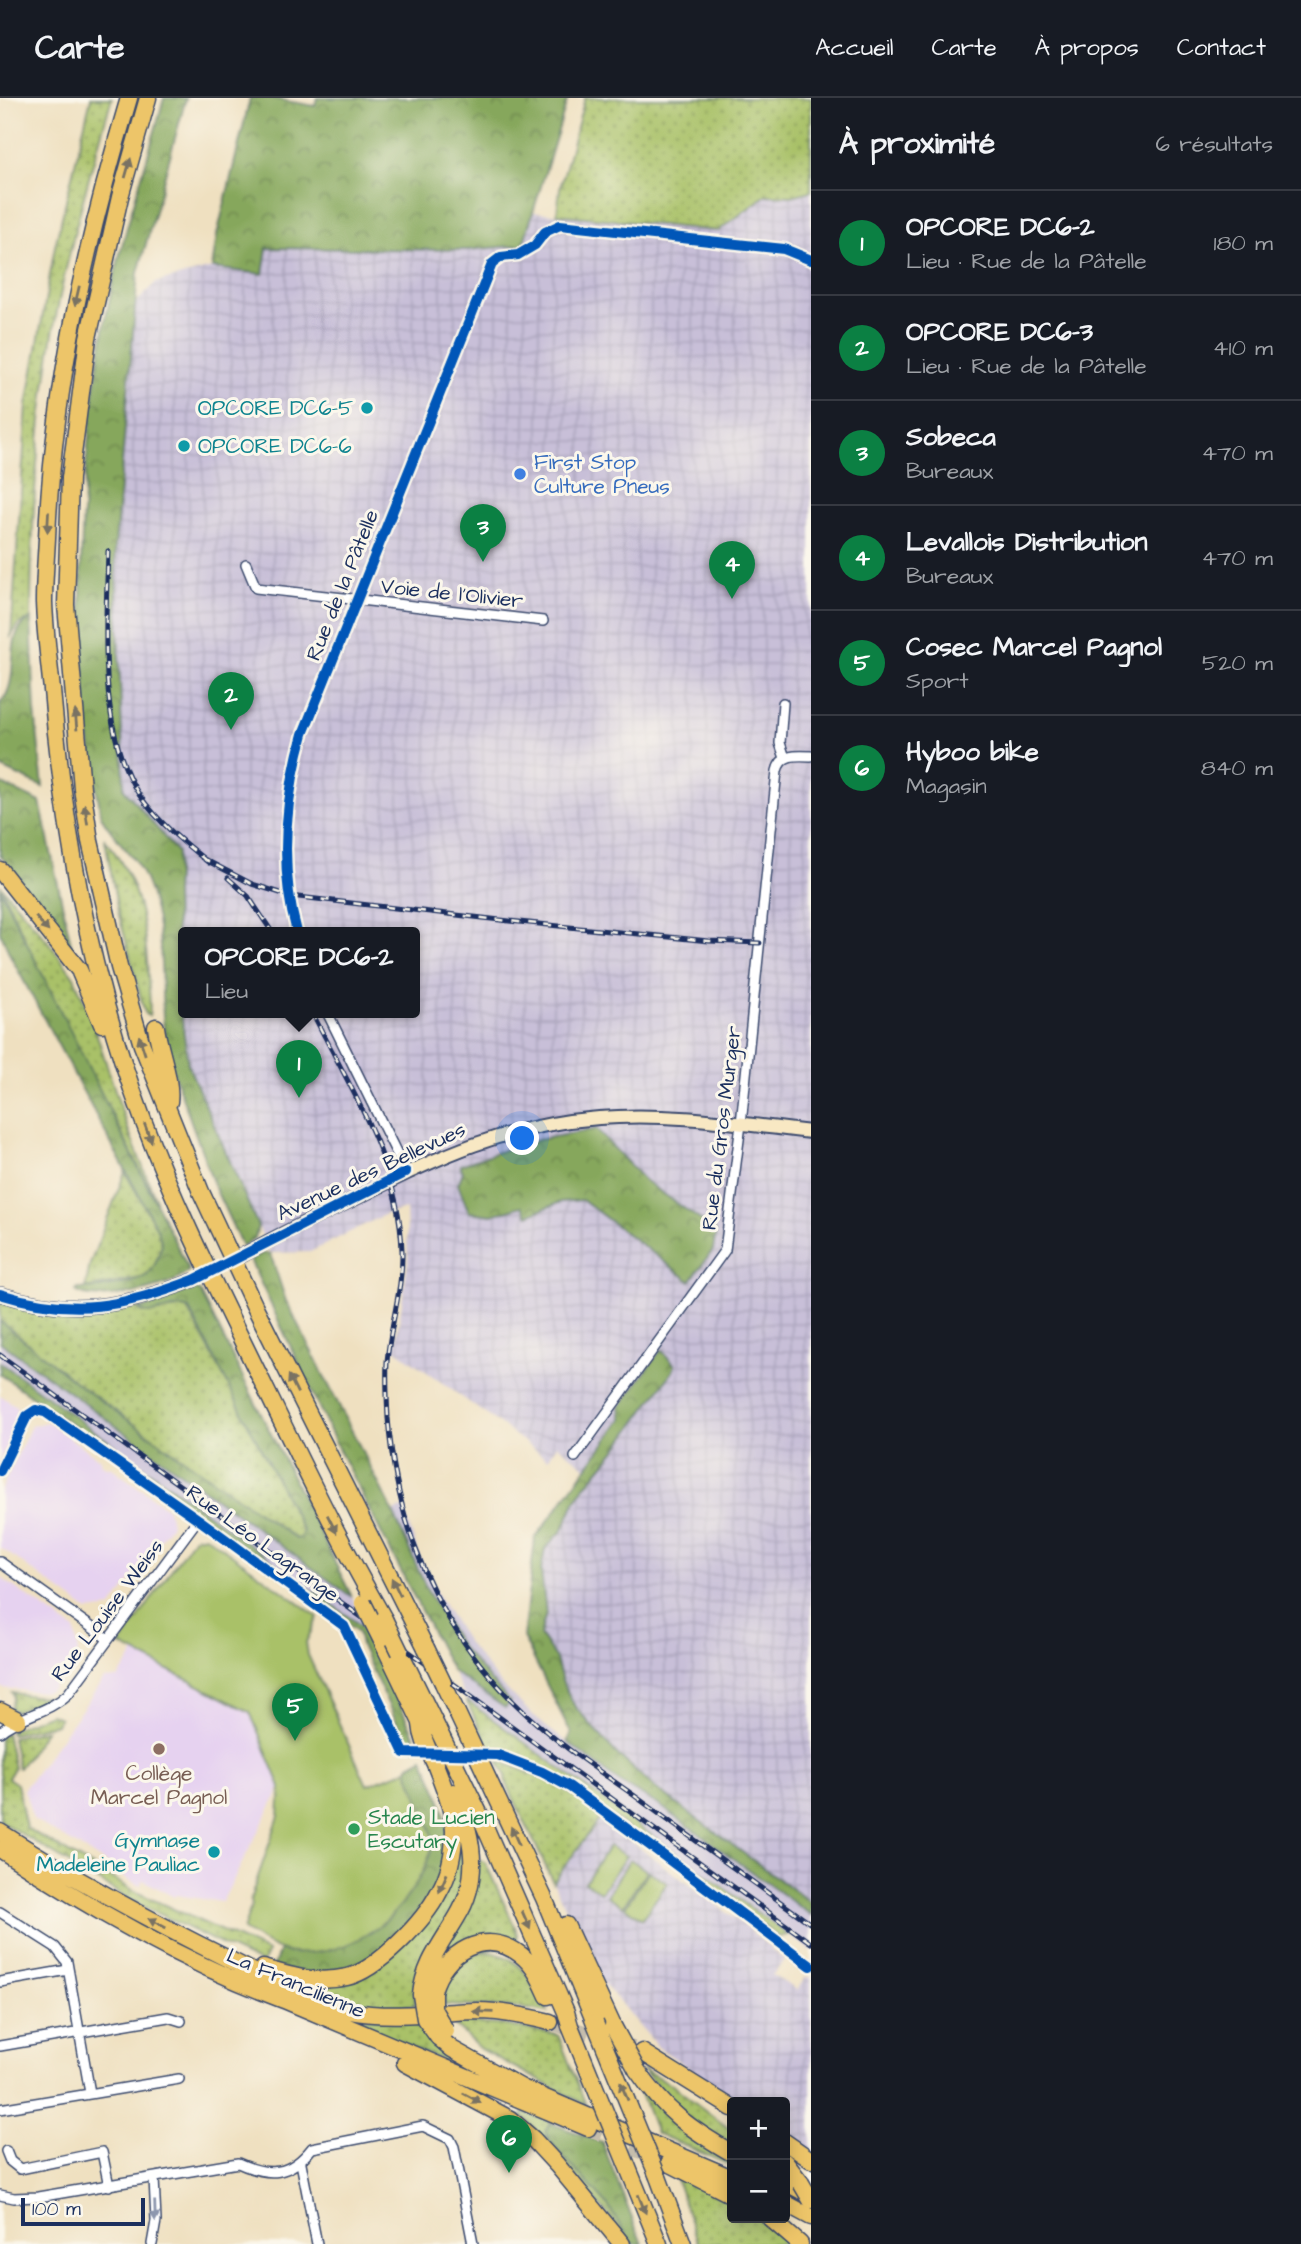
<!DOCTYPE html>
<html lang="fr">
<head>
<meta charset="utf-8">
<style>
	:root { --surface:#171b24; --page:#20242c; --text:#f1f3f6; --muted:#9ea1a6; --line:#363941; --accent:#0b8043 }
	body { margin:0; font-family:"Architects Daughter",sans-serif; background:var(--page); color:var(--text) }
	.controls { position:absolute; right:21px; bottom:21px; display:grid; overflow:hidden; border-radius:7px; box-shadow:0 4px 18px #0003 }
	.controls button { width:63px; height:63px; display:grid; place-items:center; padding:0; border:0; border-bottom:2px solid var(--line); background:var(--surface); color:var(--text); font:35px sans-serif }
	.scale { position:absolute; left:21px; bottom:18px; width:124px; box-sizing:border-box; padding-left:7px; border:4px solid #1b2f5e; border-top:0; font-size:19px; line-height:24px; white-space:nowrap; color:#1b2f5e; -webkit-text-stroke:5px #fbf7ec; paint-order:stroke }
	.you { position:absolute; left:523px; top:1041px; width:24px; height:24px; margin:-18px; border:5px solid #fff; border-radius:50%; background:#1a73e8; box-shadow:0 0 0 10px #1a73e833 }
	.badge { display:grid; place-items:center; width:46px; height:46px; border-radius:50%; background:var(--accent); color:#fff; font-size:23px; font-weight:700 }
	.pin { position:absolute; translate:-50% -58px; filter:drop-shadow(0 2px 4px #0008) }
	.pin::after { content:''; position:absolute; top:37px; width:24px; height:21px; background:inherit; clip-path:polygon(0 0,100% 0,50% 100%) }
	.popup { position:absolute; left:178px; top:829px; width:242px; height:91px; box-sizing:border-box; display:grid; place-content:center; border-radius:7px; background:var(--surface); filter:drop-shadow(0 2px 5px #0005); font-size:23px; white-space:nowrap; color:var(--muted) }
	.popup b { font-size:26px; color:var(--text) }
	.popup::after { content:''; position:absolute; left:50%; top:100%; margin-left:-14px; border:14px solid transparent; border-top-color:var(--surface) }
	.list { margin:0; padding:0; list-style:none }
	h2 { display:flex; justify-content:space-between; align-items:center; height:91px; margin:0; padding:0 28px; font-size:30px }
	h2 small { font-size:23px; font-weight:400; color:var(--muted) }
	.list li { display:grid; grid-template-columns:46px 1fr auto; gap:21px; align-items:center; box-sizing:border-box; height:105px; padding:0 28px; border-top:2px solid var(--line) }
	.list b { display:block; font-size:26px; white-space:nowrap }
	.list p { margin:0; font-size:23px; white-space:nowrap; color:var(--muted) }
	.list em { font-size:23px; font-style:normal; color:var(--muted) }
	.map { position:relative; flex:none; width:811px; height:2146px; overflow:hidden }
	header { display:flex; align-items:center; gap:42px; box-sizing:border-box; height:98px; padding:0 35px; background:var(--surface); border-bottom:2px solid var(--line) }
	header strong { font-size:33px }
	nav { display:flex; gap:38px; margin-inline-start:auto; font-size:24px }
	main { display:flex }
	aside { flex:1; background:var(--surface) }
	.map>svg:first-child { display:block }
	.built { fill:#e6d2f0 }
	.industrial { fill:url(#industrial-grid); fill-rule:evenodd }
	.railway { fill:#c8bfd8 }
	.grass { fill:url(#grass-dots); stroke:#627862; stroke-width:2 }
	.forest { fill:url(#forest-crowns); stroke:#506b5d; stroke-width:2 }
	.pitch { fill:#a9c167; stroke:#627862; stroke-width:2 }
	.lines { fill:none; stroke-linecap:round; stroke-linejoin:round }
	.street-tunnel { stroke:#c5bdac; stroke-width:9; stroke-dasharray:9 4.5; stroke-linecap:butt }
	.secondary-tunnel { stroke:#c5bdac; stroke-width:12; stroke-dasharray:12 6; stroke-linecap:butt }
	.highway-tunnel { stroke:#c5bdac; stroke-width:16; stroke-dasharray:16 8; stroke-linecap:butt }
	.street-casing { stroke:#3b4a6d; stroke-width:12 }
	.secondary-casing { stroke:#3b4a6d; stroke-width:16 }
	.highway-casing { stroke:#3b4a6d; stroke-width:19 }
	.street { stroke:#fff; stroke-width:9 }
	.secondary { stroke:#f8e8c3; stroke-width:12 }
	.highway { stroke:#edc569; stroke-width:16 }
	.rail-casing { stroke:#1b2f5e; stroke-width:5 }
	.rail { stroke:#fbf7ec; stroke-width:2.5; stroke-dasharray:8; stroke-linecap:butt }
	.highway-bridge-casing { stroke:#3b4a6d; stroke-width:19; stroke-linecap:butt }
	.highway-bridge { stroke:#edc569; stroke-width:16 }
	.cycleway-casing { stroke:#fbf7ec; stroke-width:15 }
	.cycleway { stroke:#0057b8; stroke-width:10 }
	.oneway { fill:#797263 }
	.oneway2 { fill:#8d97ae }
	.culture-dot { fill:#0f9aa8; stroke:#fbf7ec; stroke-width:2.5 }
	.shop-dot { fill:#3f7fe0; stroke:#fbf7ec; stroke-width:2.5 }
	.education-dot { fill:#8d6e63; stroke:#fbf7ec; stroke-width:2.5 }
	.leisure-dot { fill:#2e9e5b; stroke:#fbf7ec; stroke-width:2.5 }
	.labels { text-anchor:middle; stroke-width:6; stroke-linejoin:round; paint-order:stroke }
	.culture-label { font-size:21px; fill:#0d838f; stroke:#fbf7ec; text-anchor:end }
	.shop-label { font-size:21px; fill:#366cbe; stroke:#fbf7ec; text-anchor:start }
	.street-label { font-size:21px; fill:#1b2f5e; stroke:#fbf7ec }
	.education-label { font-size:21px; fill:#785e54; stroke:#fbf7ec }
	.leisure-label { font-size:21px; fill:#27864d; stroke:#fbf7ec; text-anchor:start }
</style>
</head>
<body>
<header>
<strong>Carte</strong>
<nav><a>Accueil</a><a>Carte</a><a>À propos</a><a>Contact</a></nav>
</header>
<main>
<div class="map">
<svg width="811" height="2146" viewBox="0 0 811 2146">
	<defs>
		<pattern id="industrial-grid" width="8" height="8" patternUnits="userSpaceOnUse" patternTransform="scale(1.75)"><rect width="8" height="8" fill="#c8bfd8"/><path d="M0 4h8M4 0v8" fill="none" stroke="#aba4bc"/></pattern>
		<pattern id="grass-dots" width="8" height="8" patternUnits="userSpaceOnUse" patternTransform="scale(1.75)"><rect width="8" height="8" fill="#a9c167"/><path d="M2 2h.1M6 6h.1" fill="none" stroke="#899d58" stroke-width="1.8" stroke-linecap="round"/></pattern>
		<pattern id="forest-crowns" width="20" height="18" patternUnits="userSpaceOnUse" patternTransform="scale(1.75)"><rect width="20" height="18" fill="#86a75c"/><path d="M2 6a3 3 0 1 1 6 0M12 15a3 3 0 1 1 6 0" fill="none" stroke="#6d884f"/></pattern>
	</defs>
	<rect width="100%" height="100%" fill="#fbf7ec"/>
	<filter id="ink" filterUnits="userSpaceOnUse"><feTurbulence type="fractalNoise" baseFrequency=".0143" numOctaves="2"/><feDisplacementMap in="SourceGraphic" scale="14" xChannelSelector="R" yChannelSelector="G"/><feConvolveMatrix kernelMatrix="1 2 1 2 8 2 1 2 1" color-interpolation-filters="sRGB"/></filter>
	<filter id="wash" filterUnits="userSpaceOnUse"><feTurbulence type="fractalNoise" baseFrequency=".00686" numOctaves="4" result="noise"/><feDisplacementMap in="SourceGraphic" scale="28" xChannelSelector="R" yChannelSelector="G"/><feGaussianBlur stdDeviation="1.57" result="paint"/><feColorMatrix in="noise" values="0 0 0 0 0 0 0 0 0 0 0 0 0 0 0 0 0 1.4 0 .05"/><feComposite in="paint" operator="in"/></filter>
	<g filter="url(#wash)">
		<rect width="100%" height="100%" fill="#efe0c0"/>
		<path class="built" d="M0,1297L16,1308L19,1324L0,1362Z
			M47,1324L101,1362L100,1365L107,1370L109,1368L168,1411L171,1426L111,1510L88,1513L0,1449V1394L31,1328Z
			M0,1479L75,1532L78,1555L51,1592L45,1594L0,1590Z
			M135,1555L250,1614L281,1689L222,1804L176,1797L174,1799L143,1782L140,1788L118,1776L119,1773L33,1721L24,1691L104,1581L118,1580Z"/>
		<path class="industrial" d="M811,93V1817L567,1644L571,1635L523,1539L535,1441L586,1369L557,1347L548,1361L395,1251L408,1164L406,1111L386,1116L310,1154L270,1155L188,968L178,890L175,796L177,754L124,691L115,448L135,206L155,185L212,170L262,176L267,150L467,152L522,147L534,114L718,133L766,97L792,98ZM184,834H414V914H184Z
			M601,1721L749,1831L785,1863L772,1877L797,1892L805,1880L811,1879V2054L785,2036V2004H739L658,1949L599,1880L553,1784Z"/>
		<path class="railway" d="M0,1244L352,1499L368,1533L0,1264Z
			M403,1409L420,1461L438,1498L467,1544L503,1589L544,1627L619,1684L662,1709L811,1817V1853L466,1602L452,1573L505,1610L510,1604L461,1549L428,1494L393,1414Z"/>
		<path class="grass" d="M91,0H112C91,70 71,141 57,213C38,314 31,418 31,521L19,526L11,538L27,307L55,148Z
			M585,0H811V93L792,98L766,97L718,133L557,116L560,90Z
			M105,742C139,781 146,829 148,880C149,892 151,906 149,918L145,916L118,813Z
			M0,787L47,842L74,879L93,925L126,1026L157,1105L49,893Z
			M125,1074L157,1131L162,1146L154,1170L146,1179L85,1191L90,1166Z
			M0,1201C52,1219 88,1219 141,1209L139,1211L143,1215L186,1209L246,1318L296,1419L303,1434L300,1440L296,1441L83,1290L0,1223Z
			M12,1595L49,1600L16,1613L10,1611L14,1598Z
			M466,1602L788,1837L779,1839L554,1676L513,1657L495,1653L489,1649Z
			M50,1616L60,1620L56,1626L11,1636L10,1632Z
			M46,1632L19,1670H18L12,1639Z
			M6,1635L14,1670L8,1680L17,1686L26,1730L136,1794L268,1854L262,1866L132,1803L0,1723V1640Z
			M498,1662L558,1687L602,1718L553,1784L505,1682L506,1678Z
			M462,1728L466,1778L453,1812L417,1871L414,1884L415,1907C375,1910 343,1904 306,1891L307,1887L399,1848Z
			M480,1762L485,1764L515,1829C517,1836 519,1841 514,1847L441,1860Z
			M481,1854C519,1853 533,1884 548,1914L521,1910L445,1907C439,1879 454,1862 481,1854Z
			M348,1918L419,1923C434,1952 460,1965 488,1981L346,1923Z
			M451,1924L504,1927L558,1937L586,2007L480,1951Z
			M642,1971L671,1986L732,2033V2049L688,2021Z
			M633,1974L732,2060V2068L656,2035Z
			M524,2014L554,2025H550L546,2038L606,2105L632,2146H629L607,2115L523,2020Z
			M674,2075L732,2105V2120H757L789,2146H698Z"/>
		<path class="forest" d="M164,0H186L138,175L115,448L124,691L177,754L175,796L178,890L188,967L258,1128L255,1140L242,1148L215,1090L170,965C157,916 166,866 156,818C152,799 146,779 135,763C128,753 103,726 101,717C69,543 77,356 113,184C127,122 148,61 164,0Z
			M250,0H270L315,8L317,0H568L523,147L467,152L267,150L263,176L212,170L217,137Z
			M31,521L35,613L43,689L0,669V606C24,580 0,536 31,521Z
			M0,685L40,704L73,855L21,790L0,756Z
			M0,791L189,1172C178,1190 92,1208 76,1193L78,1191C93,1191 139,1186 148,1176C156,1168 159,1156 162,1146L157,1131L11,859L0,834Z
			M596,1031L644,1082L716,1133L713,1152L690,1183L582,1102L561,1104L528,1117L522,1108L492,1117L469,1114L458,1086L463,1074L460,1067L527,1044Z
			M263,1155H270L286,1203L393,1414L428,1494L461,1549L510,1604L505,1610L452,1573L339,1352L250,1162Z
			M195,1189L201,1195L352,1499L0,1244V1223L83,1290L296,1441L300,1440L303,1433L296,1419L189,1211C174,1204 153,1222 139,1212Z
			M661,1252L675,1267L673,1273L615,1353L584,1390L575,1404L563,1432L545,1451L541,1473L546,1515L540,1537L556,1561L562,1583L575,1609L616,1655L654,1689L811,1805V1817L662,1709L619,1684L567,1644L571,1635L523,1539L535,1441L622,1321L620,1309Z
			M0,1264L368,1533L383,1561L390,1585L419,1648L415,1650L403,1638L361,1548L358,1534L344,1522L187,1407L0,1276Z
			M423,1660C435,1687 448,1712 447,1742C447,1758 442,1773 435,1788C422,1814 375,1864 347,1872C321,1879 299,1874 273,1869L280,1852C292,1857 304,1855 317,1853C361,1847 396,1821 418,1782C424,1771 432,1756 433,1742C433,1733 412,1685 407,1672L410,1667Z
			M550,2025L602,2044L642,2146H632L606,2105L555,2050L545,2033Z"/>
		<path class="pitch" d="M205,1437L318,1519L306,1544L308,1557L367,1687L407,1672C412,1685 433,1732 433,1742C432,1755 424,1771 418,1782C394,1825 348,1858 296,1855C277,1855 259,1841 243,1832L252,1806L250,1802L279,1718L281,1689L250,1614L120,1547L194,1439Z
			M609,1748L626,1758L601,1794L585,1784Z
			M630,1761L647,1773L623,1808L607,1798Z
			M649,1773L667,1785L642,1821L625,1809Z"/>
	</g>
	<g filter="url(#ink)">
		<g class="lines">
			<path class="street-tunnel" d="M428,1656L498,1657"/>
			<path class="secondary-tunnel" d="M194,1182L240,1158"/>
			<path class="highway-tunnel" d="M550,1924L633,1951
				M588,2030L669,2065"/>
			<defs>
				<path id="street" d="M246,466L256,490L543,523
					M783,605L780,645L785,660
					M297,834C279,769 285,700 303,636L492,166L501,159L518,157L535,147L545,134L560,127L784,151L811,162
					M327,914L406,1074
					M575,1359L725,1152L741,1026L777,673C781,656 796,657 811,658
					M0,1373L27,1318L36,1312L45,1314L198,1421L344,1528L404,1655L422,1656
					M0,1464L108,1541
					M0,1634C21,1617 48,1615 68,1596L198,1421
					M498,1657L542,1674L570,1689L811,1868
					M0,1814L55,1849L67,1864L90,1995
					M0,1884L68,1872
					M0,1948L168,1919L181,1923
					M0,2011L179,1981
					M6,2053L10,2063L20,2071L102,2054L109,2088
					M301,2065L317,2146
					M0,2097L14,2100L38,2099L238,2065C269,2079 290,2078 312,2050L423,2028L450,2041L454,2049L473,2146
					M152,2146L156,2123L154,2080"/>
				<path id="secondary" d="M243,1157C281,1136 319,1118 358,1099C439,1058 506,1027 599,1020C669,1014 741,1026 811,1034
					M0,1196C73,1219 124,1209 194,1182"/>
				<path id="highway" d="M129,0C86,144 53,290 47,440C46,461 44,483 44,504C45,534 49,563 52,592C64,738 92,885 143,1022C175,1108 216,1189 256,1271C297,1355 337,1439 384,1521
					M148,0L120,99L88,240L70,380L66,507L82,690L90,743L119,869L142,947L201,1094L255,1209L426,1550
					M0,772L79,872L102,926
					M156,929C159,952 172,982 169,1004
					M381,1541L425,1633
					M400,1554L479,1715L566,1914L570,1928
					M443,1585L544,1800L595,1925
					M0,1613L18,1622
					M0,1734C75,1782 153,1824 232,1863C270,1882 308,1905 349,1913C392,1921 434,1914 477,1913C502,1913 526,1918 550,1924
					M0,1751C89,1810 184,1865 284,1902L588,2030
					M566,1827L613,1928
					M263,1870C291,1878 317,1886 347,1879C378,1872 425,1822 439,1794C450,1775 454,1754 454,1733C453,1710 443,1687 435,1666C429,1653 422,1641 421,1626
					M433,1893C444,1854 485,1829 521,1857C535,1868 541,1883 548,1898
					M421,1897C424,1866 442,1845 457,1819C482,1779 473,1735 454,1694
					M438,1939L452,1951L522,1990L732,2080
					M642,1954L732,2010
					M405,1965L510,2021L533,2041L557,2067L622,2146
					M637,1972C665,2013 690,2031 732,2055
					M785,2044L811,2062
					M785,2064L801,2085
					M626,2065L659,2146
					M669,2065L732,2097
					M658,2079L683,2146
					M785,2084L811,2098
					M785,2105L811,2119
					M770,2120L800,2146"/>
			</defs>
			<use href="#street" class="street-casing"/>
			<use href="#secondary" class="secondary-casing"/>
			<use href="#highway" class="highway-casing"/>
			<use href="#street" class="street"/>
			<use href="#secondary" class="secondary"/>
			<use href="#highway" class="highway"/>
			<defs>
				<path id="rail" d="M108,453C106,527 97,635 140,698C159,725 184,745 209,765
					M202,760L252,786L290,798L509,823L709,843L760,845
					M228,780L248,798L272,834
					M312,914C350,990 400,1066 402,1153C403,1191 390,1227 387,1264C386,1283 387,1301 388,1320C397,1436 441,1537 527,1617C561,1648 601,1674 639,1701C696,1743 754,1785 811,1826
					M0,1257L811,1845"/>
			</defs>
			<use href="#rail" class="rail-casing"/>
			<use href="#rail" class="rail"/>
			<defs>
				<path id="highway-bridge" d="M363,1505L381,1541
					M384,1521L400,1554
					M426,1550L443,1585
					M433,1893V1911L446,1933
					M421,1897L425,1921L438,1939
					M595,1925L658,2079
					M570,1928L626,2065
					M613,1928L637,1972
					M801,2085L811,2102"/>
			</defs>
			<use href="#highway-bridge" class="highway-bridge-casing"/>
			<use href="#highway-bridge" class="highway-bridge"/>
			<defs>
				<path id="cycleway" d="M297,834C279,769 285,700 303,636L492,166L501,159L518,157L535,147L545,134L560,127L784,151L811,162
					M0,1196C73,1219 124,1209 194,1182L406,1074
					M0,1373L27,1318L36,1312L45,1314L198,1421L344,1528L404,1655L498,1657L542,1674L570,1689L652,1749L811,1868"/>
			</defs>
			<use href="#cycleway" class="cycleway-casing"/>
			<use href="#cycleway" class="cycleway"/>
		</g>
		<defs><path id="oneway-solid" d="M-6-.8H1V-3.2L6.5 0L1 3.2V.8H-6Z" transform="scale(1.75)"/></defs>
		<g class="oneway">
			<use href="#oneway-solid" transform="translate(128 70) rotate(-74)"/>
			<use href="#oneway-solid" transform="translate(77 198) rotate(103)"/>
			<use href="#oneway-solid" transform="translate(48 424) rotate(93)"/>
			<use href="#oneway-solid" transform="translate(76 622) rotate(-95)"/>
			<use href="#oneway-solid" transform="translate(86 716) rotate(-99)"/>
			<use href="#oneway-solid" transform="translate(42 826) rotate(49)"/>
			<use href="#oneway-solid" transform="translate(142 947) rotate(-108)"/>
			<use href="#oneway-solid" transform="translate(148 1035) rotate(69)"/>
			<use href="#oneway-solid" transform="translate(293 1286) rotate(-116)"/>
			<use href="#oneway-solid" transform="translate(332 1426) rotate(63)"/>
			<use href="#oneway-solid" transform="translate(396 1489) rotate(-116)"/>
			<use href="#oneway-solid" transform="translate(515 1738) rotate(-114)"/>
			<use href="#oneway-solid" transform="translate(443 1785) rotate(113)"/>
			<use href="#oneway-solid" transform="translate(526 1822) rotate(66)"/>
			<use href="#oneway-solid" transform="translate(157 1825) rotate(-152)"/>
			<use href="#oneway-solid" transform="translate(483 1914) rotate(-178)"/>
			<use href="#oneway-solid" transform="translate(624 1993) rotate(-113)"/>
			<use href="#oneway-solid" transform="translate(472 2000) rotate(28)"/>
			<use href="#oneway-solid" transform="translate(642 2106) rotate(68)"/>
		</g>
		<use class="oneway2" href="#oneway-solid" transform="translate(155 2113) rotate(88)"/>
	</g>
	<g class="culture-dot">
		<circle cx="367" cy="310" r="7"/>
		<circle cx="184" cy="348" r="7"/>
		<circle cx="214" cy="1754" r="7"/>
	</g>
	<circle class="shop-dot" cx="520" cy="376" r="7"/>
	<circle class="education-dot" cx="159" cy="1651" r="7"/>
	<circle class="leisure-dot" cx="354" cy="1731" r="7"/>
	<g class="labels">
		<g class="culture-label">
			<text x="353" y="317">OPCORE DC6-5</text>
			<text x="198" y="355" text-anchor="start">OPCORE DC6-6</text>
			<text x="200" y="1749">Gymnase<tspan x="200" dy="24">Madeleine Pauliac</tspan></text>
		</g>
		<g class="shop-label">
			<text x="534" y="371">First Stop<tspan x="534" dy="24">Culture Pneus</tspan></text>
		</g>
		<g class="street-label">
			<text transform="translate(342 487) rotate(-68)" y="7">Rue de la Pâtelle</text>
			<text transform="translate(452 495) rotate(6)" y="7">Voie de l'Olivier</text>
			<text transform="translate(721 1030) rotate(-83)" y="7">Rue du Gros Murger</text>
			<text transform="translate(371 1073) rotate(-25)" y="7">Avenue des Bellevues</text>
			<text transform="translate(263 1445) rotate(36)" y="7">Rue Léo Lagrange</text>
			<text transform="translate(107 1512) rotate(-53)" y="7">Rue Louise Weiss</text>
			<text transform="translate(296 1885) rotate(23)" y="7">La Francilienne</text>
		</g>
		<g class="education-label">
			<text x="159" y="1682">Collège<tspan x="159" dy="24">Marcel Pagnol</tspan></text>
		</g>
		<g class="leisure-label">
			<text x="368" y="1726">Stade Lucien<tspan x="368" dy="24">Escutary</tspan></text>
		</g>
	</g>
</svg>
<div class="controls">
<button>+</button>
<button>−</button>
</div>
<div class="scale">100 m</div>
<div class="you"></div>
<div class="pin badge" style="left:299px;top:1000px">1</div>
<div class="popup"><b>OPCORE DC6-2</b>Lieu</div>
<div class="pin badge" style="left:231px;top:632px">2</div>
<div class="pin badge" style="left:483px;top:464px">3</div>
<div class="pin badge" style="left:732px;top:501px">4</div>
<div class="pin badge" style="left:295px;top:1643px">5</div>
<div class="pin badge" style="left:509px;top:2075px">6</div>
</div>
<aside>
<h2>À proximité<small>6 résultats</small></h2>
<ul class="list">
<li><span class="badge">1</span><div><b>OPCORE DC6-2</b><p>Lieu · Rue de la Pâtelle</p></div><em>180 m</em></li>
<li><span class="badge">2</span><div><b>OPCORE DC6-3</b><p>Lieu · Rue de la Pâtelle</p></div><em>410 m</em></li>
<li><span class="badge">3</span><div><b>Sobeca</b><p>Bureaux</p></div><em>470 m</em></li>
<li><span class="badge">4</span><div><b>Levallois Distribution</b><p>Bureaux</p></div><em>470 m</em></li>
<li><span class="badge">5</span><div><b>Cosec Marcel Pagnol</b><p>Sport</p></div><em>520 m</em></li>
<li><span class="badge">6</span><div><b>Hyboo bike</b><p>Magasin</p></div><em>840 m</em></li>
</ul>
</aside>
</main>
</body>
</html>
